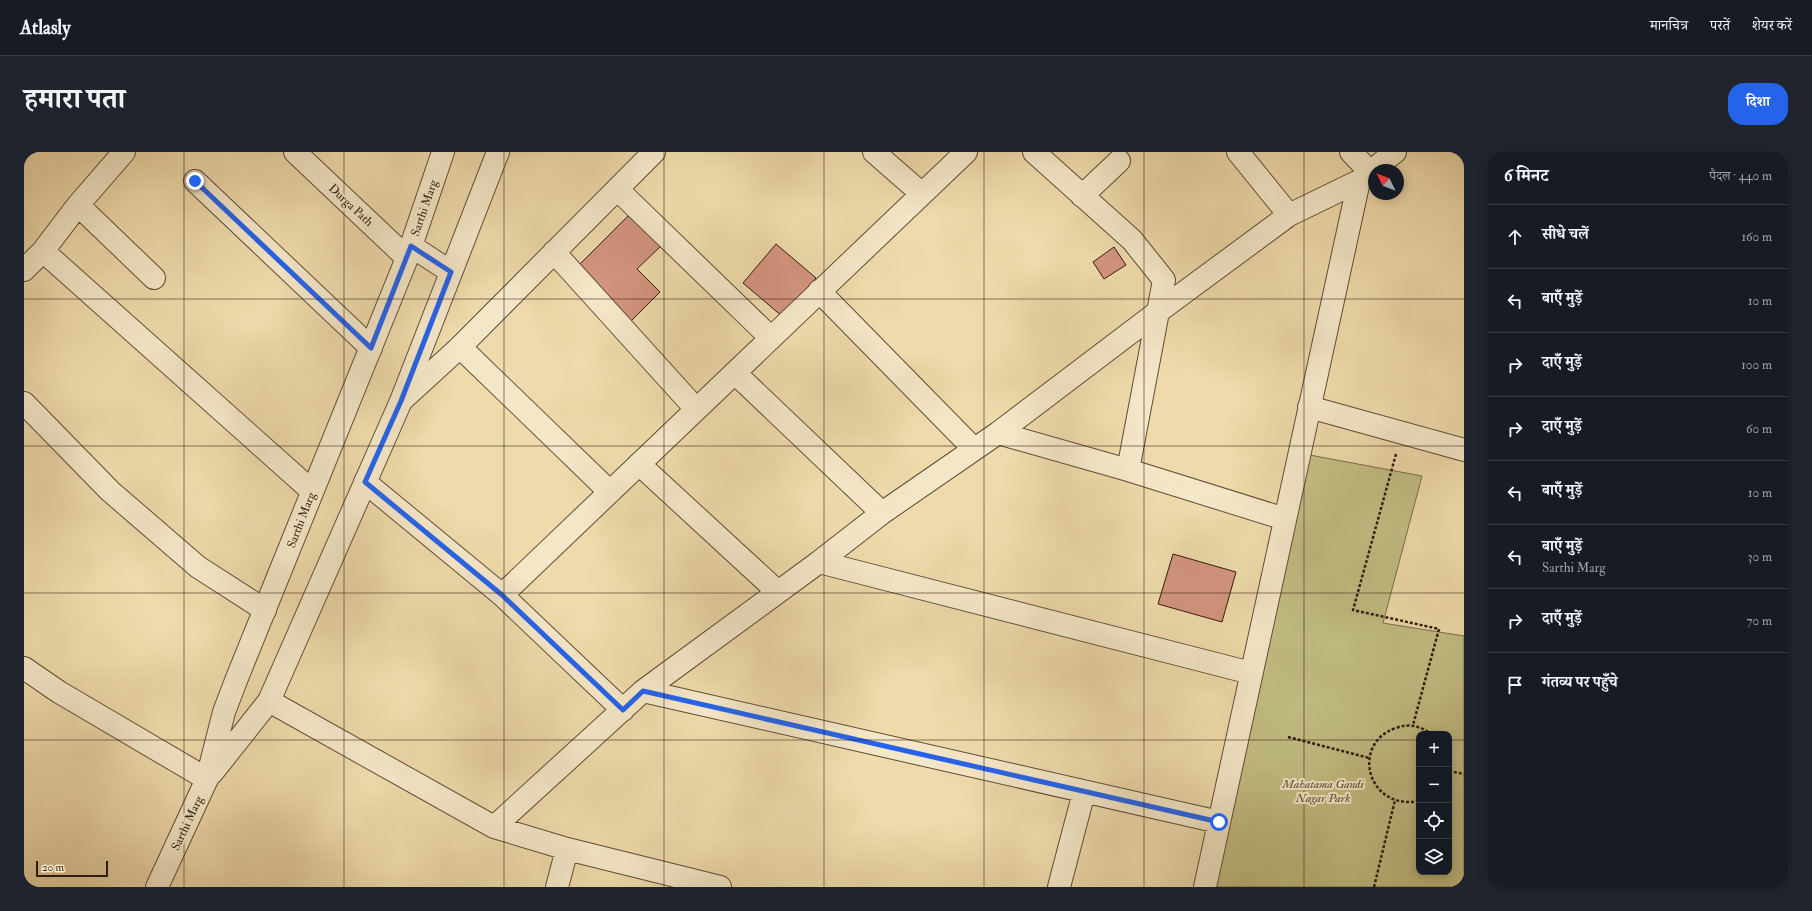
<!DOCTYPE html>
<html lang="hi">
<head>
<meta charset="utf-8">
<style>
	:root { --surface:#171b24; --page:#20242c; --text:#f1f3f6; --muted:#9ea1a6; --line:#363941; --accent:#2563eb }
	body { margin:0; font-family:"IM FELL Double Pica","Noto Serif Devanagari",serif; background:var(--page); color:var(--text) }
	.controls { position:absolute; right:12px; bottom:12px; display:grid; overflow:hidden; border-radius:8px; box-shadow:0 2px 10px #0003 }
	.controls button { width:36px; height:36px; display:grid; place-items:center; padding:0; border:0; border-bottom:1px solid var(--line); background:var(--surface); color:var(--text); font:20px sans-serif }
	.compass { position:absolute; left:1344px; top:12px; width:36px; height:36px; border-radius:50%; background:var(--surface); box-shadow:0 2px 10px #0003; rotate:312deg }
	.scale { position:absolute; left:12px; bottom:10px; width:72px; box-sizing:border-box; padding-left:4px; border:2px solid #321c11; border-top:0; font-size:11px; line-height:14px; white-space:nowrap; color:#321c11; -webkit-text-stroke:3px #f4e7c8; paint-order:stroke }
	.stop { position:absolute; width:12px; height:12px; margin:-9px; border:3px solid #2563eb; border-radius:50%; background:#fff }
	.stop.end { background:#2563eb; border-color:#fff; box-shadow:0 1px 4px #0008 }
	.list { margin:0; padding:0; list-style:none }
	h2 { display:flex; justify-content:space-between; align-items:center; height:52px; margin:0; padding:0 16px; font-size:17px }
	h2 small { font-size:13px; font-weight:400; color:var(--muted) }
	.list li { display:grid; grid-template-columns:26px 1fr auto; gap:12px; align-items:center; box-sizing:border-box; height:64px; padding:0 16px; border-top:1px solid var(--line) }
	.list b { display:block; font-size:15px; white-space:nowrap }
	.list p { margin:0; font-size:13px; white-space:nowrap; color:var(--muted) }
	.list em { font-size:13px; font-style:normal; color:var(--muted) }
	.icon { flex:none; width:22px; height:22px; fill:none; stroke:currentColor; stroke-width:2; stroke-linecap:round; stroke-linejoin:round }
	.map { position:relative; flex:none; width:1440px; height:735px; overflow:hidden; border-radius:16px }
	header { display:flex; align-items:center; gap:24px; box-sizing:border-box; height:56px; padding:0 20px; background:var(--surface); border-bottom:1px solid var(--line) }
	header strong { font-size:19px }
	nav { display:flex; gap:22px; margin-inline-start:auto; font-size:14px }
	.intro { display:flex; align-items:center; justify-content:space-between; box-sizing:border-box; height:96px; padding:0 24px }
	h1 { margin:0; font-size:28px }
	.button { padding:10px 18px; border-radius:16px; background:var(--accent); color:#fff; font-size:14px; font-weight:700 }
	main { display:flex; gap:24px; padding:0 24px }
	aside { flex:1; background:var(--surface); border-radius:16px; box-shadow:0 2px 10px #0003 }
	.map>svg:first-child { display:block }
	.green { fill:#c1bd83; stroke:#7a6c4a; fill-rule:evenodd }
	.building { fill:#d3947f; stroke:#321c11 }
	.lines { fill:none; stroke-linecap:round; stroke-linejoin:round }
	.minor-casing { stroke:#614c37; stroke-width:24 }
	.tertiary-casing { stroke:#614c37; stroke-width:24 }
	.path { stroke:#321c11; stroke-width:2.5; stroke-dasharray:3 2; stroke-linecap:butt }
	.minor { stroke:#f4e7c8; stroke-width:22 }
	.tertiary { stroke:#f4e7c8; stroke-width:22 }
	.route { stroke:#2563eb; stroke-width:5 }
	.grid { fill:none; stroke:#321c11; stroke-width:1; stroke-opacity:0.55 }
	.labels { text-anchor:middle; stroke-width:4; stroke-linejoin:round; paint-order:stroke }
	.street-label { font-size:12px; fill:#321c11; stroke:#f4e7c8 }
	.park-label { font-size:12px; font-style:italic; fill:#5d4c33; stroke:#f4e7c8 }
</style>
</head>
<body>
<header>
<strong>Atlasly</strong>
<nav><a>मानचित्र</a><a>परतें</a><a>शेयर करें</a></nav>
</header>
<div class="intro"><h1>हमारा पता</h1><a class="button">दिशा</a></div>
<main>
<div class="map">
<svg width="1440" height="735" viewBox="0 0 1440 735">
	<rect width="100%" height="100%" fill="#eedaaa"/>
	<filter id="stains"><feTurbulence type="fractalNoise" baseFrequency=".005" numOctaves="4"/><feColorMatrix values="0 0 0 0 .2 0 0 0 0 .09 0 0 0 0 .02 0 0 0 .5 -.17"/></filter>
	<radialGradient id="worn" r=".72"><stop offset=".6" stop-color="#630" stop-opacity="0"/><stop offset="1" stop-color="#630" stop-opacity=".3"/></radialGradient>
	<path class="green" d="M1275,301L1398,324L1359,471L1440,484V724L1436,735H1181ZM1395,582H1425V720H1395Z"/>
	<path class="building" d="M605,63L637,94L613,117L636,140L607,169L553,115Z
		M752,92L792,126L759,165L719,131Z
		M1090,95L1102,113L1080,127L1069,110Z
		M1149,402L1212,420L1198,470L1134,452Z"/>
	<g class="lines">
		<defs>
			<path id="minor" d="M271,0L383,106
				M850,0L898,42
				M1010,0L1108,88L1140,128L1104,318
				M1214,0L1265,63
				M1327,0L1346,20
				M171,29L347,196
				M593,37L747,186
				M1058,44L1095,9
				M54,53L130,126
				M19,99L288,339
				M530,100L672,257
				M0,118L19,99L54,53L100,0
				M795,139L950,297
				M436,195L586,340
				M711,221L858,361
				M377,249L436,195L630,0
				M0,251L86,339L174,415L241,458
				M1285,255L1440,298
				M974,281L1104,318L1261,367
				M615,312L754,440
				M341,330L478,443L599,558
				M795,410L1227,521
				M478,443L942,0
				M0,516L35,540L183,627
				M619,539L1195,670
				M245,549L470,675L543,697L696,735
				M470,675L619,539L795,410L858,361L974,281L1135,159L1265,63L1335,29L1371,0
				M533,735L543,697
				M1035,735L1060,640
				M1181,735L1335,29"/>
			<path id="tertiary" d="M387,94L427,120
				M188,621L245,549L377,249L474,0
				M133,735L183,627L200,560L213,526L383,106L419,0"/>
		</defs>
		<use href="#minor" class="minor-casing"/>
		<use href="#tertiary" class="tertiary-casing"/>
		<path class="path" d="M1372,302L1329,458L1415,477L1389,573
			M1264,585L1345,606
			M1425,619L1440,622
			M1395,649C1343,659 1326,591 1372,576C1386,571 1396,574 1407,582
			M1350,735L1371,648"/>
		<use href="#minor" class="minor"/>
		<use href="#tertiary" class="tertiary"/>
	</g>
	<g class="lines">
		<path class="route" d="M171,29L347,196L387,94L427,120L377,249L341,330L478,443L599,558L619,539L1195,670"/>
	</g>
	<path class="grid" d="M160,0V735M320,0V735M480,0V735M640,0V735M800,0V735M960,0V735M1120,0V735M1280,0V735M0,147H1440M0,294H1440M0,441H1440M0,588H1395M1425,588H1440"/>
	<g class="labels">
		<g class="street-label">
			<text transform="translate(327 53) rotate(43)" y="4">Durga Path</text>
			<text transform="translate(400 56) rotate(-71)" y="4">Sarthi Marg</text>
			<text transform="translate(277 368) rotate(-69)" y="4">Sarthi Marg</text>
			<text transform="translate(163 671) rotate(-65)" y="4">Sarthi Marg</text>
		</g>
		<g class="park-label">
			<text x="1299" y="636">Mahatama Gandi<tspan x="1299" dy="14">Nagar Park</tspan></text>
		</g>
	</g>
	<rect width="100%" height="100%" filter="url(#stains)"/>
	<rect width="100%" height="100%" fill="url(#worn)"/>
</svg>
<div class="controls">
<button>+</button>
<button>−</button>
<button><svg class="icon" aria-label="locate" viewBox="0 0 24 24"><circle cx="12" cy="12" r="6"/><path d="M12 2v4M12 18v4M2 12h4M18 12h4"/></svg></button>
<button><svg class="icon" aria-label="layers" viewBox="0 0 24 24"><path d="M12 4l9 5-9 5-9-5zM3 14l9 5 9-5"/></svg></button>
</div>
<svg class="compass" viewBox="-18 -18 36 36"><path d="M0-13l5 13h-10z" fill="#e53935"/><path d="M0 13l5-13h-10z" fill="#9ea1a6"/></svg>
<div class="scale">20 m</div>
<div class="stop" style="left:1195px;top:670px"></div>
<div class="stop end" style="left:171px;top:29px"></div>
</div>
<aside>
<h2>6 मिनट<small>पैदल · 440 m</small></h2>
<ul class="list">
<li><svg class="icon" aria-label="ahead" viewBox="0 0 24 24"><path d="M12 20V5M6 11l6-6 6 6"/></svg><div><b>सीधे चलें</b></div><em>160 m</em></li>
<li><svg class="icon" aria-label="left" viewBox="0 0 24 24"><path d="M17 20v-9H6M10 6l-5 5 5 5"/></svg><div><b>बाएँ मुड़ें</b></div><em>10 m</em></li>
<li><svg class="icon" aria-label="right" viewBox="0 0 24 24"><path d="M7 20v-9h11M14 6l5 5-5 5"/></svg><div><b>दाएँ मुड़ें</b></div><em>100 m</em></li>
<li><svg class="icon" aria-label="right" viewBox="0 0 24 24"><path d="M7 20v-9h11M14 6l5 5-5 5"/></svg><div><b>दाएँ मुड़ें</b></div><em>60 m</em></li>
<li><svg class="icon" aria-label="left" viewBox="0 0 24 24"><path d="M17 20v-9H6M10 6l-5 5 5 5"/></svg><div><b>बाएँ मुड़ें</b></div><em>10 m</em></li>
<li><svg class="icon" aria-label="left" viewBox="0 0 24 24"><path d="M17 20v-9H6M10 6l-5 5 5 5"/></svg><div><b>बाएँ मुड़ें</b><p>Sarthi Marg</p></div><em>30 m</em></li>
<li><svg class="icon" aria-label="right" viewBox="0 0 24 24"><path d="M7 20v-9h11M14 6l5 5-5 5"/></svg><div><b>दाएँ मुड़ें</b></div><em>70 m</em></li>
<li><svg class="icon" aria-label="arrive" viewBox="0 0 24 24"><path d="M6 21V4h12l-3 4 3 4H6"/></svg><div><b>गंतव्य पर पहुँचे</b></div></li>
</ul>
</aside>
</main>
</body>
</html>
